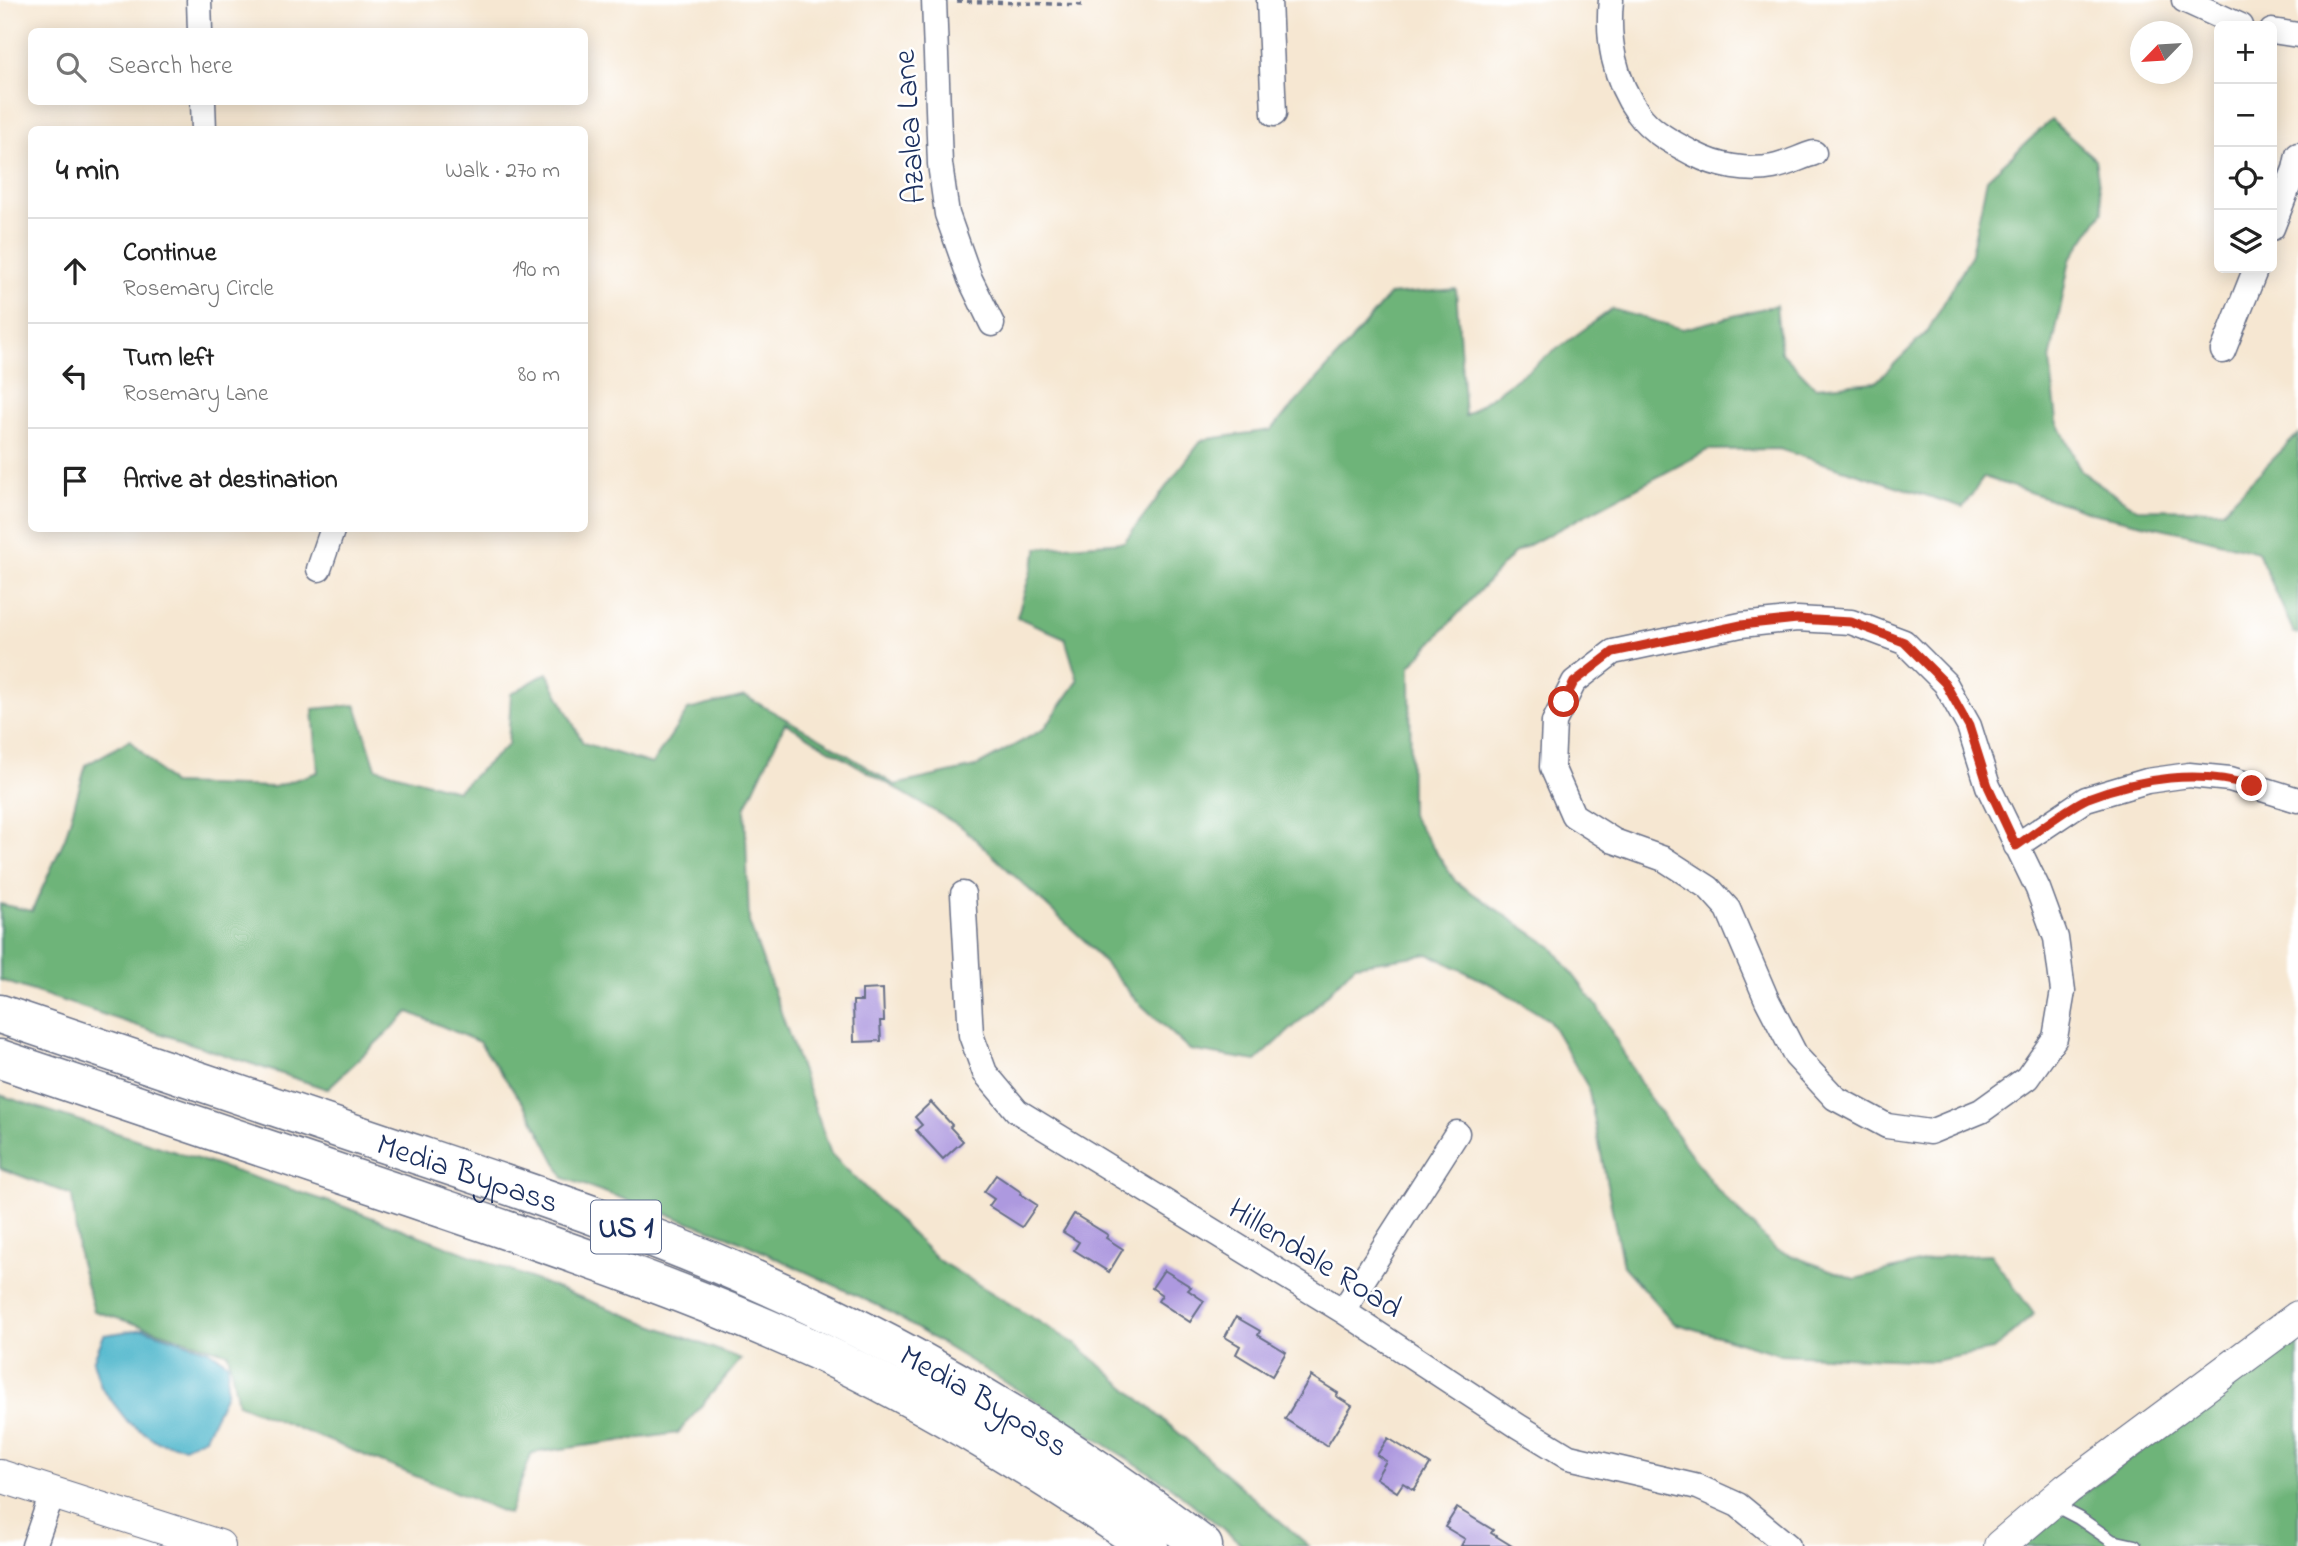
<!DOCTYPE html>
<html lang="en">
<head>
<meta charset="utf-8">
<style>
	:root { --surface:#fff; --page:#f6f6f6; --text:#222; --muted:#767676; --line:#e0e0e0 }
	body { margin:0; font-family:"Indie Flower",sans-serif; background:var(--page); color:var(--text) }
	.controls { position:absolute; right:21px; top:21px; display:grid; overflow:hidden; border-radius:10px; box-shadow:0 4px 18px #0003 }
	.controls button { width:63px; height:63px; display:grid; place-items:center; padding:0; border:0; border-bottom:2px solid var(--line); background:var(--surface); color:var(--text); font:35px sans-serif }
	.compass { position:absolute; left:2130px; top:21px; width:63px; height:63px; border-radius:50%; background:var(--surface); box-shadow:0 4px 18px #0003; rotate:245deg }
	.stop { position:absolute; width:21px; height:21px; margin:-16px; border:5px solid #c8321e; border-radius:50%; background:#fff }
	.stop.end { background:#c8321e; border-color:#fff; box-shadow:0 2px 7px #0008 }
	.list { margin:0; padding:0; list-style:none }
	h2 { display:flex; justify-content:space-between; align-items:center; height:91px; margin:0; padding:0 28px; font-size:30px }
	h2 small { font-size:23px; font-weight:400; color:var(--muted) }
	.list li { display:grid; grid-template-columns:46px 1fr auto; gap:21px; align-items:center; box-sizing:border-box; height:105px; padding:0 28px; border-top:2px solid var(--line) }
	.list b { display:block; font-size:26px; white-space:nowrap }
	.list p { margin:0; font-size:23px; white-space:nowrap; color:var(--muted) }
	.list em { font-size:23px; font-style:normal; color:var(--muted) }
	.icon { flex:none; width:38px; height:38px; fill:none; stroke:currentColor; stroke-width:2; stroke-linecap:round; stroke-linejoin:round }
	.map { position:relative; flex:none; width:2298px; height:1546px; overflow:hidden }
	.search { position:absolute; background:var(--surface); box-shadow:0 4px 18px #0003; left:28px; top:28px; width:560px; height:77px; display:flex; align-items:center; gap:18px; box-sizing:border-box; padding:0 24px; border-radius:10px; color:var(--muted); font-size:26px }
	.panel { position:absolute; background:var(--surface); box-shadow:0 4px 18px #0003; left:28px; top:126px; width:560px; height:406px; border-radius:10px }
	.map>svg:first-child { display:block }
	.forest { fill:#6eb479; stroke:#44726c; stroke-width:2 }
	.water { fill:#4cb5cb; stroke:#347294; stroke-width:2 }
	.building { fill:#ad99df }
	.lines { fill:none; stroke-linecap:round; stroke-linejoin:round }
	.service-casing { stroke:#686f87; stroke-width:15 }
	.minor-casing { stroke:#686f87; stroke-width:27 }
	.tertiary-casing { stroke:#686f87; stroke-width:34 }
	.motorway-casing { stroke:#686f87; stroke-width:41 }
	.path { stroke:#686f87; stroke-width:3.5; stroke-dasharray:5 5; stroke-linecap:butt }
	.service { stroke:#fff; stroke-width:12 }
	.minor { stroke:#fff; stroke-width:24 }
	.tertiary { stroke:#fff; stroke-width:32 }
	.motorway { stroke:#fff; stroke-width:38 }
	.route { stroke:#c8321e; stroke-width:9 }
	.labels { text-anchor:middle; stroke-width:5; stroke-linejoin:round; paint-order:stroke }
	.shield { fill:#fff; stroke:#5f6d8e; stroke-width:2 }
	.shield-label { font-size:30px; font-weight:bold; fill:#1b2f5e }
	.street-label { font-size:32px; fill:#1b2f5e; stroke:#fff }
</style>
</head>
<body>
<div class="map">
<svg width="2298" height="1546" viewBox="0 0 2298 1546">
	<rect width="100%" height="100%" fill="#fff"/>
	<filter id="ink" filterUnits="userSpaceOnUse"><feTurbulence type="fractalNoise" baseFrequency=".0143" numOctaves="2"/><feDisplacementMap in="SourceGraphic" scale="14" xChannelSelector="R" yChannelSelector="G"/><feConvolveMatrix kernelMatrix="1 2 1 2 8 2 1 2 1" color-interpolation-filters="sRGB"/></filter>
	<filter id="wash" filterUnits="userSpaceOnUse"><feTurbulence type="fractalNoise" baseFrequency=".00686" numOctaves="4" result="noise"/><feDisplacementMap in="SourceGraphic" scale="28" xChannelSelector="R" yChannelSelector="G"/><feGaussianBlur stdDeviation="1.57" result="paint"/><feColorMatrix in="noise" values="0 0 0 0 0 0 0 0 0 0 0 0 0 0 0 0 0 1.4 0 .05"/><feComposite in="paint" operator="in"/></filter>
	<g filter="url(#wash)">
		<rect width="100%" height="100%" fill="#f6e7d2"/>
		<path class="forest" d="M2051,120L2095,159L2103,211L2070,260L2050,360L2057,421L2081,471L2137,509L2223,510L2298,434V634L2294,633L2258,552L2184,533L2092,513L1984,477L1963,507L1779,449L1708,450L1514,553L1410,666L1411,815L1456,882L1552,947L1597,1006L1646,1093L1716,1188L1776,1250L1855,1279L1946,1256L1990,1254L2034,1314L1993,1350L1933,1361L1779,1354L1674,1323L1623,1266L1588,1087L1549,1020L1496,987L1429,954L1355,965L1311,1011L1256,1061L1190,1050L1137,1001L1086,942L963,828L785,723L745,808L749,922L831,1154L938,1260L1077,1345L1309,1546H1244L1169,1485L1033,1399L881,1307L729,1236L564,1178L530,1113L479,1042L409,1012L327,1089L0,980V904L32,911L65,838L86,765L130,740L172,784L274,787L318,772L313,709L356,705L376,768L457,791L508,745L511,694L547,673L583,743L652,764L688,710L745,696L825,741L895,785L975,767L1044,729L1078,681L1065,638L1017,617L1038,548L1124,542L1202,440L1271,430L1339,355L1389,295L1456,289L1465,416L1612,309L1683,329L1776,305L1781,352L1815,387L1876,382L1927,332L1970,258L1987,179Z
			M0,1095L342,1206L741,1359L678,1433L532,1453L509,1514L238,1404L228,1353L94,1311L79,1259L72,1195L0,1168Z
			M2298,1337V1546H2014L2252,1367Z"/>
		<path class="water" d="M144,1329L209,1350L228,1363L226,1394L205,1437L184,1447L158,1442L128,1422L101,1387L93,1361L104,1335Z"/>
		<g id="blocks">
			<path class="building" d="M883,989L884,1021H880L881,1041L854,1042L853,1001H862V990Z
				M931,1102L952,1125L950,1127L963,1141L943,1159L916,1130L922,1125L915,1117Z
				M996,1175L1021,1192L1020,1194L1037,1205L1022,1227L989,1206L994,1199L984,1192Z
				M1074,1214L1108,1235L1106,1238L1123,1249L1109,1272L1074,1250L1079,1242L1063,1232Z
				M1164,1270L1191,1287L1188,1290L1204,1301L1190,1322L1158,1301L1162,1295L1152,1288Z
				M1236,1317L1260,1331L1258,1335L1286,1352L1272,1376L1236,1354L1240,1346L1225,1337Z
				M1311,1376L1338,1393L1336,1396L1352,1406L1327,1446L1285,1419Z
				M1388,1438L1430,1464L1414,1490L1403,1483L1397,1492L1376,1478L1386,1461L1377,1455Z
				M1457,1508L1493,1530L1491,1533L1512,1546H1461L1465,1539L1445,1527Z"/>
		</g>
	</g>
	<g filter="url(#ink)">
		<use href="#blocks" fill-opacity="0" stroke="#686f87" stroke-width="2"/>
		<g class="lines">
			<defs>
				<path id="service" d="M2052,1504L2079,1518L2112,1541L2135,1546"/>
				<path id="minor" d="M199,0L200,32
					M934,0L940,164L947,214L970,279L992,324
					M1269,0L1274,114
					M1611,0C1607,39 1614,80 1638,113C1651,132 1675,144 1694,154C1717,166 1748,172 1773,167C1787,164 1801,157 1814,153
					M2184,0L2241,26
					M2272,31L2298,35
					M203,102L204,130
					M2272,228L2295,169L2298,155
					M2223,351L2256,268
					M319,569L333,528
					M1797,619L1851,622L1904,642L1945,683L1969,726L1988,786L2038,889L2056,938L2063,991L2055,1038L2027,1078L1981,1111L1930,1132L1887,1126L1835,1098L1796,1056L1767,1000L1728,909L1709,888L1664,859L1614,841L1573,815L1552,767L1554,722L1574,682L1613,652L1741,625Z
					M2016,846L2086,799L2147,781L2189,775L2230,779L2298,800
					M963,894L971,1035L985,1073L1017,1111L1343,1311L1518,1426L1569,1457L1698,1487L1738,1505L1788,1546
					M1343,1311L1457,1133
					M34,1546L52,1494"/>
				<path id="tertiary" d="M0,1476L219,1546
					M2000,1546L2067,1489L2298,1317"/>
				<g id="motorway">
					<path id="s1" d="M0,1014C134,1059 269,1105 403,1150C525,1191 647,1231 764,1284C920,1353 1068,1442 1203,1546"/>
					<path d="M0,1059C139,1106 279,1153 418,1200C553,1246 688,1291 818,1351C934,1406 1043,1474 1149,1546"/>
				</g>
			</defs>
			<use href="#service" class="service-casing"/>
			<use href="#minor" class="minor-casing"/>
			<use href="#tertiary" class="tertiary-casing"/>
			<use href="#motorway" class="motorway-casing"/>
			<path class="path" d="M957,1L1084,5"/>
			<use href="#service" class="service"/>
			<use href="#minor" class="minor"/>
			<use href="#tertiary" class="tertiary"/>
			<use href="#motorway" class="motorway"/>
		</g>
	</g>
	<g class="lines" filter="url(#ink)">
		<path class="route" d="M1564,702L1574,682L1613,652L1741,625L1797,619L1851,622L1904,642L1945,683L1969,726L1988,786L2016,846C2035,833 2068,807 2088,798C2140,778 2199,769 2252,786"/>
	</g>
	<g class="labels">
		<rect class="shield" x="591" y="1200.5" width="70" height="53" rx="5"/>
		<g class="shield-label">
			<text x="626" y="1237">US 1</text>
		</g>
		<g class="street-label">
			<text transform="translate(908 127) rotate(-94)" y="11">Azalea Lane</text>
			<text dy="11" stroke="none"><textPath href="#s1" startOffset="494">Media Bypass</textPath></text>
			<text transform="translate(1316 1257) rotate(32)" y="11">Hillendale Road</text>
			<text dy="11" stroke="none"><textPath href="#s1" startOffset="1060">Media Bypass</textPath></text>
		</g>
	</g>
</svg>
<div class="controls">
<button>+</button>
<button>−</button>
<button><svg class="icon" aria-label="locate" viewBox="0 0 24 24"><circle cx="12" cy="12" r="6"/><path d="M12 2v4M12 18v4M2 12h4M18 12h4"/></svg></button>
<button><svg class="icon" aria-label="layers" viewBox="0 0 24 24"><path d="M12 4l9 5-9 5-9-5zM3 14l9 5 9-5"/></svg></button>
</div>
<svg class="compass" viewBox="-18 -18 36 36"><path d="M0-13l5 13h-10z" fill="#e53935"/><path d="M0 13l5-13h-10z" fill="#767676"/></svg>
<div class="stop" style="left:1564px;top:702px"></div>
<div class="stop end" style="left:2252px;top:786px"></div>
<div class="search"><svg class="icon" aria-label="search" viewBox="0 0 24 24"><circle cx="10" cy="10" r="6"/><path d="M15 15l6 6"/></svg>Search here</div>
<section class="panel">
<h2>4 min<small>Walk · 270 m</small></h2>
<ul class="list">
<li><svg class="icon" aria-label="ahead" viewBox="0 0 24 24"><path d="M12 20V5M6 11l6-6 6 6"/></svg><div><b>Continue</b><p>Rosemary Circle</p></div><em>190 m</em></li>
<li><svg class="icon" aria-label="left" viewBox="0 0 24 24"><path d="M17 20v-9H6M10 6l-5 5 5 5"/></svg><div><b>Turn left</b><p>Rosemary Lane</p></div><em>80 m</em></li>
<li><svg class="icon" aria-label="arrive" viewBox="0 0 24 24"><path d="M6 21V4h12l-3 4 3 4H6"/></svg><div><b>Arrive at destination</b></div></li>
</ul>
</section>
</div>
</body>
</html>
